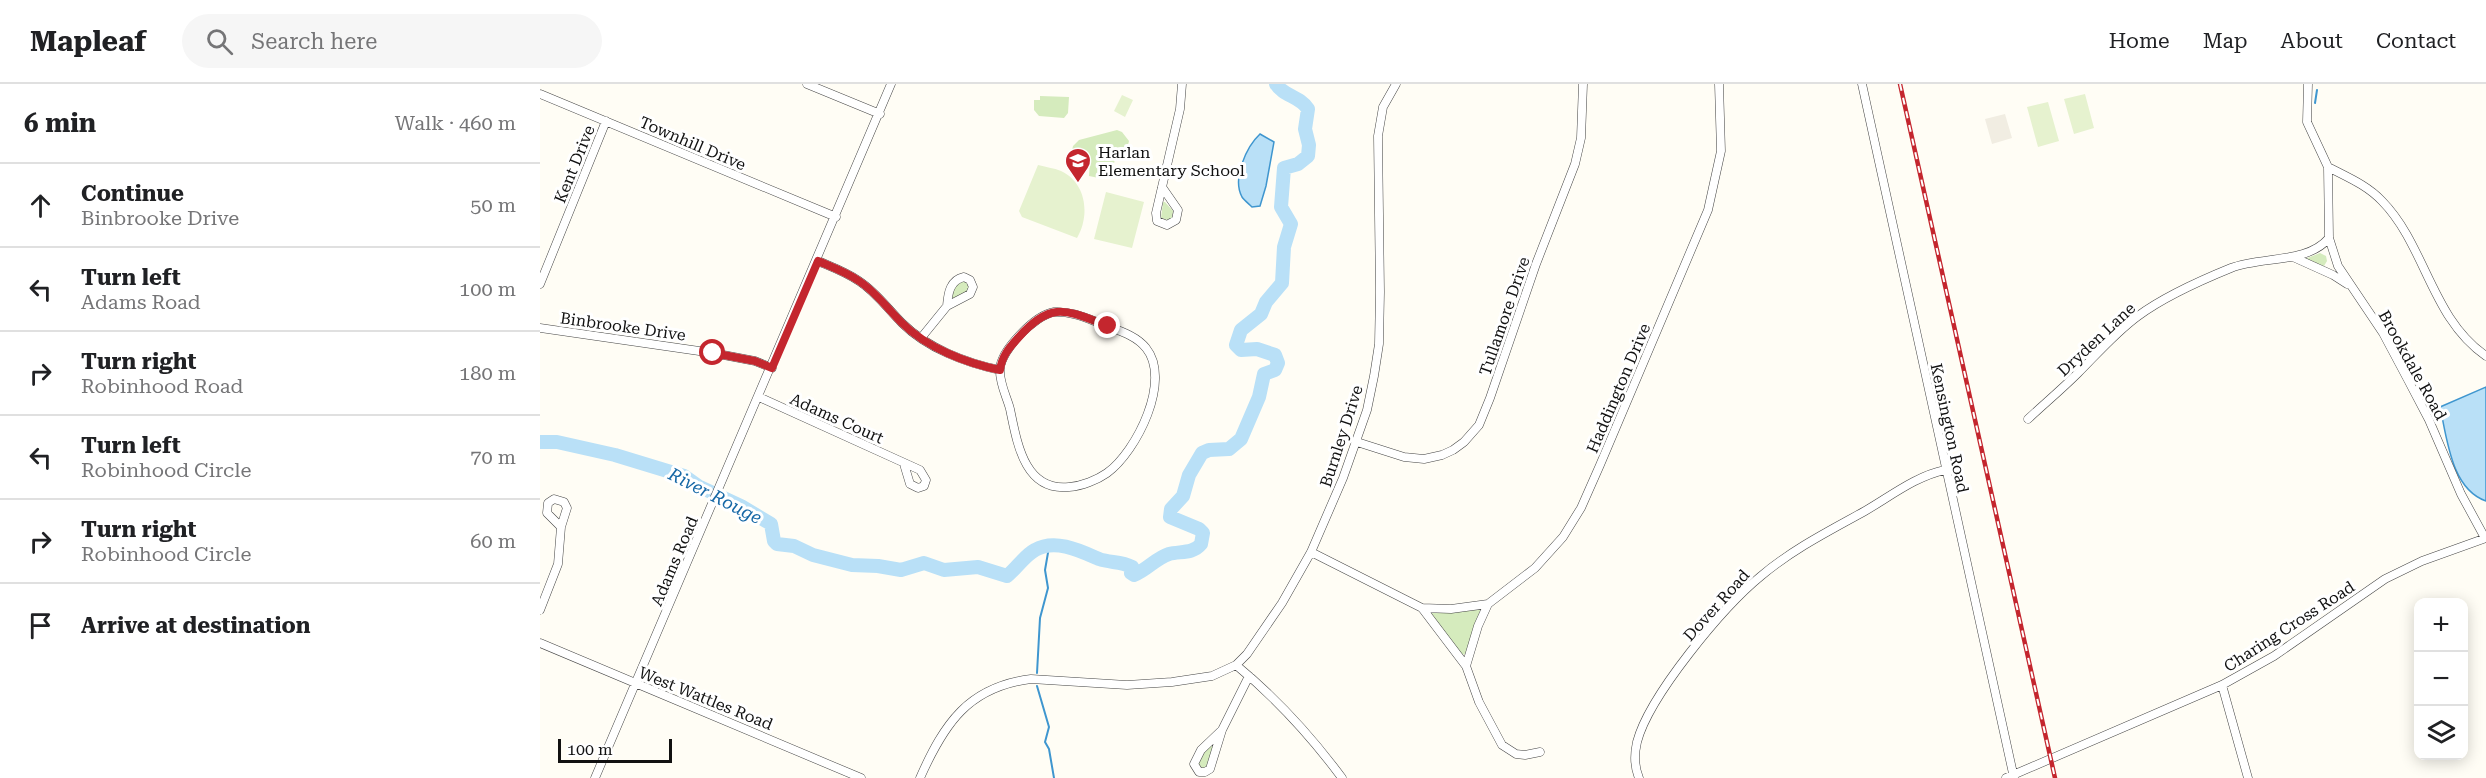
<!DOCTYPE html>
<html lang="en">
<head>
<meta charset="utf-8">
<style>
	:root { --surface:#fff; --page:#f6f6f6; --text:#202124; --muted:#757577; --line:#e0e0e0 }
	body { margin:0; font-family:"Roboto Serif",serif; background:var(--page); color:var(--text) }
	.controls { position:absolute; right:18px; bottom:18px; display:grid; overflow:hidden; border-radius:12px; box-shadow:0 3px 15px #0003 }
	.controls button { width:54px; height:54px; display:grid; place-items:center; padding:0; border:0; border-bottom:2px solid var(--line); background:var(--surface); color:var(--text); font:30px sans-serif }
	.scale { position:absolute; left:18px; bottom:15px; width:114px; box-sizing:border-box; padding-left:6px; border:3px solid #111; border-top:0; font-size:16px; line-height:21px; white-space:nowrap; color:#111; -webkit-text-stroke:4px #fff; paint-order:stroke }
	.stop { position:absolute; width:18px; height:18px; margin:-14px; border:4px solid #c4262e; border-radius:50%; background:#fff }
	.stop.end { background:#c4262e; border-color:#fff; box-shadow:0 2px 6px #0008 }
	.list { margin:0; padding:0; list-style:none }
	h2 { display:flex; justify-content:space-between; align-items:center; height:78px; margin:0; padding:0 24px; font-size:26px }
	h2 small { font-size:20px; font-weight:400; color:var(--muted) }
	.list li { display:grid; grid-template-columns:39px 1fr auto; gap:18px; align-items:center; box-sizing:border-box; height:84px; padding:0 24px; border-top:2px solid var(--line) }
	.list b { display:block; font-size:22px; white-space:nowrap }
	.list p { margin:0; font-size:20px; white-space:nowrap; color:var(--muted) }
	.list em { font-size:20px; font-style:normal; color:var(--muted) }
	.icon { flex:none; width:33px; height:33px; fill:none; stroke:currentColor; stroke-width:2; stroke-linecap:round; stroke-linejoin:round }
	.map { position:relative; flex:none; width:1946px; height:694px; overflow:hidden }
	header { display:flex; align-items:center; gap:36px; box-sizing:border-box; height:84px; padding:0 30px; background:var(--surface); border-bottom:2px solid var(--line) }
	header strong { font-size:28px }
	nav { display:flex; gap:33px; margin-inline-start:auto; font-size:21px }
	.search { width:420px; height:54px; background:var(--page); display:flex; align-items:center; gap:15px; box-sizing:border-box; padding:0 21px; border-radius:33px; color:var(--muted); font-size:22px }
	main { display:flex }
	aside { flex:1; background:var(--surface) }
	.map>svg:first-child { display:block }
	.green { fill:#d5ebbd }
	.pitch { fill:#e6f2cf }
	.plaza { fill:#f1ede2 }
	.water { fill:#b9e0f7; stroke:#3f96cf; stroke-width:1.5 }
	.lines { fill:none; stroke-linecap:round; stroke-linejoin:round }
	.stream { stroke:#3f96cf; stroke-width:2 }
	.river { stroke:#b9e0f7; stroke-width:14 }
	.minor-casing { stroke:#444; stroke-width:9 }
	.minor { stroke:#fff; stroke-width:8 }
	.rail-casing { stroke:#c4262e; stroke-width:4.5 }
	.rail { stroke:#fff; stroke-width:2; stroke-dasharray:7; stroke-linecap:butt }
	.route { stroke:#c4262e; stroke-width:8 }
	.labels { text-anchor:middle; stroke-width:6; stroke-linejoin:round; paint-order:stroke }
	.street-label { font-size:16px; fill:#111; stroke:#fff }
	.poi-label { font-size:16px; fill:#111; stroke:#fff; text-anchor:start }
	.water-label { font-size:18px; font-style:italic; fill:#1768a6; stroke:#fff }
</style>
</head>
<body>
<header>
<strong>Mapleaf</strong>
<div class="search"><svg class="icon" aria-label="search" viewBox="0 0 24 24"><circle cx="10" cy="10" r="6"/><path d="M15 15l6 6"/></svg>Search here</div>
<nav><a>Home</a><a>Map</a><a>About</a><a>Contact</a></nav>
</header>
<main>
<aside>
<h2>6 min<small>Walk · 460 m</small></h2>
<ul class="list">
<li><svg class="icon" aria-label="ahead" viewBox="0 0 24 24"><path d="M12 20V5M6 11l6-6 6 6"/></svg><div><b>Continue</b><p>Binbrooke Drive</p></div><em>50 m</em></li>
<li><svg class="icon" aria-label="left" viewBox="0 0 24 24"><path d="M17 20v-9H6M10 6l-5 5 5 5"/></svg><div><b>Turn left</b><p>Adams Road</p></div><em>100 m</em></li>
<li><svg class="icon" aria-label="right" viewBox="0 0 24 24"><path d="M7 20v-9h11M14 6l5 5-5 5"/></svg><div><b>Turn right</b><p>Robinhood Road</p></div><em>180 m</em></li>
<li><svg class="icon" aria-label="left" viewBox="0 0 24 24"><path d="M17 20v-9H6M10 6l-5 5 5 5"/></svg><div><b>Turn left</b><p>Robinhood Circle</p></div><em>70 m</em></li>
<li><svg class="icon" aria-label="right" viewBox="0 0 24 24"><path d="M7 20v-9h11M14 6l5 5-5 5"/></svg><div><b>Turn right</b><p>Robinhood Circle</p></div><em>60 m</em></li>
<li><svg class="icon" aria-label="arrive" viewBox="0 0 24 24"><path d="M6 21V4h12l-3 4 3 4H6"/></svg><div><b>Arrive at destination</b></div></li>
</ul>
</aside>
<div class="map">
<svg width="1946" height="694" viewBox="0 0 1946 694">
	<rect width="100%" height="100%" fill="#fffdf5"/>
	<path class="green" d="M500,12L529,13L528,29L524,34L499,32L494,26V16H500Z
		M577,46L582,48L589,57L586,69L575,75L572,88H560L559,94L549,92L550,77C539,79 530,74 533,62L539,56Z
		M623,118H625L633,127L632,134L628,136L621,134Z
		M1780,169L1786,172L1787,177L1784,182L1765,175Z
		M423,196L430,200L429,207L411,216L415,201Z
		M941,524L926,570L921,571L891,529Z
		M675,656L668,681L664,684L660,683L657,675Z"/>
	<path class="pitch" d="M1545,10L1554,44L1534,50L1524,15Z
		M582,11L593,16L585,33L574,27Z
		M1508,18L1519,57L1498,63L1487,23Z
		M498,81C505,83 514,84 521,87C547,99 550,132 537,154L482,133L479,127Z
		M566,108L604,118L592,164L554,155Z"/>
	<path class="plaza" d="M1465,30L1472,54L1452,60L1445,35Z"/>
	<path class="water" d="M720,50L734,58L726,102L720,122L712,123C709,120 704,116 702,113C692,95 706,63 720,50Z
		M1946,303V417C1911,405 1907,354 1900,323Z"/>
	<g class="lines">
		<path class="stream" d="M1775,19L1777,6
			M497,589L500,534L508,504L505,486L509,463
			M497,602L509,643L505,658L509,665L514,694"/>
		<path class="river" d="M0,358H17L75,371L144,392L158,402L201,422L231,440L234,457L237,460L254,462L273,471L312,481L338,482L361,486L384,479L404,486L438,483L467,492C477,484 484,472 495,466C515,454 541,467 559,475C570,479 581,477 592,483L591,489L594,491C607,486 616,474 629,470C640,467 653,470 661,460L663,449L659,445L630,433L631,425L643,412L649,391L662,369L669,366L689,365L701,355L719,313L724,290L735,286L738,279L735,271L717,265L701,266L696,261L701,246L721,230L726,218L742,199L744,163L751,140L741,123L744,84L758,80L768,72L769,61L765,45L768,25C760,12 743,12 736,0"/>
		<defs>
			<path id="minor" d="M267,0L340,30
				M1322,0L1474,694
				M1768,0L1767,38L1788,83L1789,154L1798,182L1843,249L1867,294L1889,336L1921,410L1945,454
				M0,10L296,133
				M1788,83C1807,93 1827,101 1842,117C1886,162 1891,234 1946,272
				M622,103L638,126L636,136L627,141L617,137L616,129L640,25L642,0
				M1753,173L1793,191L1807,200
				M278,177C292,183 306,188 319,197C336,208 347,224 362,239C387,264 426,279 460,286
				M0,200L66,37
				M514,228C531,227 546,234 562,240C577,246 596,251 606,264C632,296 597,367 567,389C557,396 542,402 529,403C484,408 477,358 470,325C467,313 459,299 460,285C461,266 495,231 514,228Z
				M0,244L173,269L215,277L232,284
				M381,254L407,222L430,210L433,203L430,196L424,193C410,196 408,209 407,222
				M219,313L380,386L386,396L384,402L378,404L370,400L364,380
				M1488,335C1504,320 1522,305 1538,289C1557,270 1576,248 1598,232C1625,212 1659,197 1691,184C1722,172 1767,180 1789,154
				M817,358L864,373L884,375L902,371L913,366L924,358L939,341L950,314L996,180L1035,80L1041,54L1043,0
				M771,468L882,524L911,525L948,520
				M882,524L926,582L939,618L962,661L976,670L985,671L1000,668
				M0,526L18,480L21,443L27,424L24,418L14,415L8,419L7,429L21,443
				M0,559L321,694
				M696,581C736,614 771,652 802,694
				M926,582L938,542L948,520L995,484L1023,453L1041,424L1060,381L1168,126L1181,67L1179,0
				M1682,601L1708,694
				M682,646L661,666L654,680L659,688H665L670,685L682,646L709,592
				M55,694L351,0
				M380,694C404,640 428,603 491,595L587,601L632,598L672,592L696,581L707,570L742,519L771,468L803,394L827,326L834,292L839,260L840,208L838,52L843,23L856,0
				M1099,694C1094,682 1094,671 1097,658C1109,612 1183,523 1221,492C1253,465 1289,447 1325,427C1351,412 1376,392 1405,386
				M1466,694L1682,601L1734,572L1845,495L1882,477L1946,454"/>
		</defs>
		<use href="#minor" class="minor-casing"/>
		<use href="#minor" class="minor"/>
		<defs>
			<path id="rail" d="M1360,0L1515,694"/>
		</defs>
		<use href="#rail" class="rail-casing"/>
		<use href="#rail" class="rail"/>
	</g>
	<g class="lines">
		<path class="route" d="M173,269L215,277L232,284L278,177C292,183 306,188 319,197C336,208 347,224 362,239C387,264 426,279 460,286C462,272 469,264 478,254C511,216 526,226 568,242"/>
	</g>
	<defs>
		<symbol id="school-pin" viewBox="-11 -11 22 30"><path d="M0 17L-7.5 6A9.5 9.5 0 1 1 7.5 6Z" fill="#c4262e" stroke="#fff"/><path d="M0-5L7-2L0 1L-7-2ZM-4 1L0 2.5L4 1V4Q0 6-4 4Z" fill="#fff"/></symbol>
	</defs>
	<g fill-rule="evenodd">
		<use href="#school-pin" x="523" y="62" width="30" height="40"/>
	</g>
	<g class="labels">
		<g class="street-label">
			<text transform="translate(153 59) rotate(23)" y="6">Townhill Drive</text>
			<text transform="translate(34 80) rotate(-68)" y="6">Kent Drive</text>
			<text transform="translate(964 232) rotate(-71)" y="6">Tullamore Drive</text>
			<text transform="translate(83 242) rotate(8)" y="6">Binbrooke Drive</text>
			<text transform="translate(1556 255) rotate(-43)" y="6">Dryden Lane</text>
			<text transform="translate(1873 281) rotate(61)" y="6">Brookdale Road</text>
			<text transform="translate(1078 304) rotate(-67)" y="6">Haddington Drive</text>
			<text transform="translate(297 334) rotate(24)" y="6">Adams Court</text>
			<text transform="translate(1410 344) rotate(78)" y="6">Kensington Road</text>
			<text transform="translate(801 352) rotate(-72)" y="6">Burnley Drive</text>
			<text transform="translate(134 477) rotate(-67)" y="6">Adams Road</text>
			<text transform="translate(1176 521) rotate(-48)" y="6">Dover Road</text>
			<text transform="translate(1749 542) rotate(-33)" y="6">Charing Cross Road</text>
			<text transform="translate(166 614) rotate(22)" y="6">West Wattles Road</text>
		</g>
		<g class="poi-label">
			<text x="558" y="74">Harlan<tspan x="558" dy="18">Elementary School</tspan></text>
		</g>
		<g class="water-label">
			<text transform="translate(175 412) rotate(27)" y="6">River Rouge</text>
		</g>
	</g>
</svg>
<div class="controls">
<button>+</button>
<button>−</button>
<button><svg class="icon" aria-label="layers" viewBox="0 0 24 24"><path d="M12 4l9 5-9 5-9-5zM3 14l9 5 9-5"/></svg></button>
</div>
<div class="scale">100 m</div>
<div class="stop" style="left:173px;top:269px"></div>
<div class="stop end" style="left:568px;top:242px"></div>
</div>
</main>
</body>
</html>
